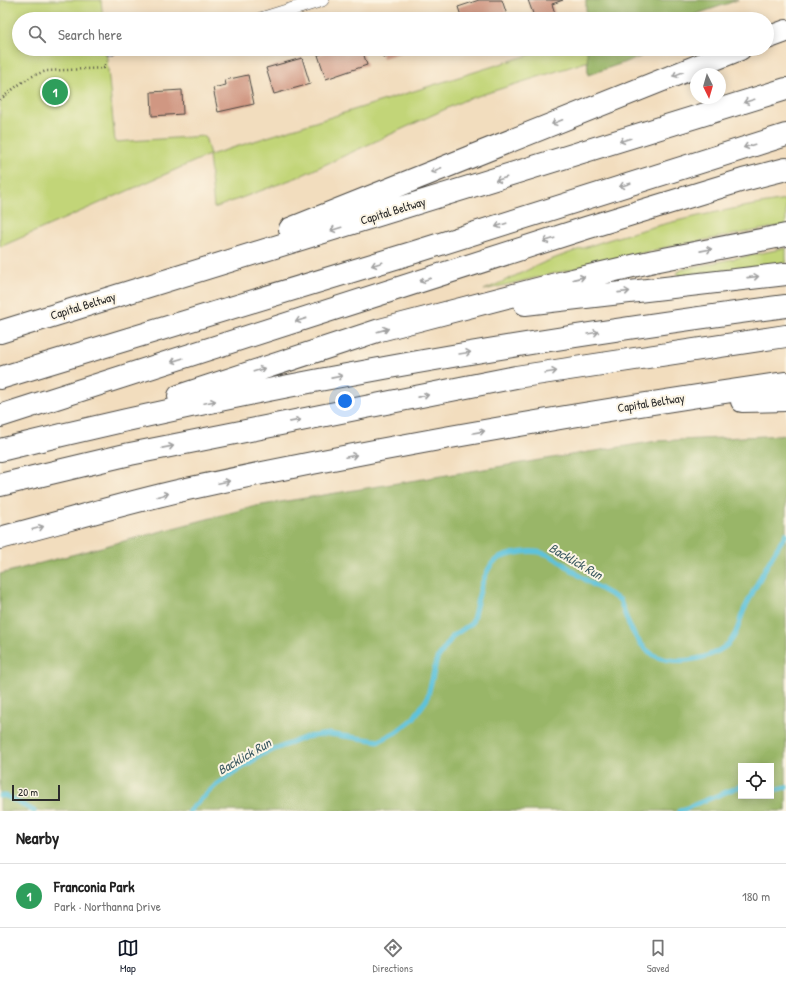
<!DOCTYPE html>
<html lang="en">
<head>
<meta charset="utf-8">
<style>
	:root { --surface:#fff; --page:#f6f6f6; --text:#222; --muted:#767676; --line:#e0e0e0; --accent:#111827 }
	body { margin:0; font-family:"Patrick Hand",sans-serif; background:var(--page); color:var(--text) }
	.controls { position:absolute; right:12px; bottom:12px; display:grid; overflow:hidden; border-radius:0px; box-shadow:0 2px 10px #0003 }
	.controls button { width:36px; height:36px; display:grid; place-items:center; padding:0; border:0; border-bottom:1px solid var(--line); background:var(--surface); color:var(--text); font:20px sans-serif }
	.compass { position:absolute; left:690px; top:68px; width:36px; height:36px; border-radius:50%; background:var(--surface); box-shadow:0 2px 10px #0003; rotate:175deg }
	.scale { position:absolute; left:12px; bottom:10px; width:48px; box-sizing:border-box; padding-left:4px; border:2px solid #2b2b2b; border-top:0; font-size:11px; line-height:14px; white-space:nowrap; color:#2b2b2b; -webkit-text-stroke:3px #fcf5e5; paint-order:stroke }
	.you { position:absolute; left:345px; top:401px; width:14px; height:14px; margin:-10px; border:3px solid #fff; border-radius:50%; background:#1a73e8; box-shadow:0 0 0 6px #1a73e833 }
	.badge { display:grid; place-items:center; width:26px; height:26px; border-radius:50%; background:var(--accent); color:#fff; font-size:13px; font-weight:700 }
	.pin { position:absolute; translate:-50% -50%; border:2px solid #fff; box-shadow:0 1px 4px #0006 }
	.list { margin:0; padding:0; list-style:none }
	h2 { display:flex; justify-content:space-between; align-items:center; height:52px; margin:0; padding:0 16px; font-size:17px }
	h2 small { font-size:13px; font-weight:400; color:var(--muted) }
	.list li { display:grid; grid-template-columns:26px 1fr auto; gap:12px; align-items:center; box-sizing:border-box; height:64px; padding:0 16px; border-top:1px solid var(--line) }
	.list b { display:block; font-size:15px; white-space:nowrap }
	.list p { margin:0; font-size:13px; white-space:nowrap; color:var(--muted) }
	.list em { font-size:13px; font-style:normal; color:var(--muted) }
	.icon { flex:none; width:22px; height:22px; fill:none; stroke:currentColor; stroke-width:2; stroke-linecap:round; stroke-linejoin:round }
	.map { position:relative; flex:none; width:786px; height:811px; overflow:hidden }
	.search { position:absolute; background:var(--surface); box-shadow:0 2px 10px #0003; left:12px; right:12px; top:12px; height:44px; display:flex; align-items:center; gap:10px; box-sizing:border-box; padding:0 14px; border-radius:22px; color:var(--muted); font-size:15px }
	.sheet { height:116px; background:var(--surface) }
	nav { display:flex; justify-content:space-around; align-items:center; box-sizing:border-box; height:56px; border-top:1px solid var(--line); background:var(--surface); font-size:11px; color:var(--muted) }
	nav a { display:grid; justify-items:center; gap:2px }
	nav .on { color:var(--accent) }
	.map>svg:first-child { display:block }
	.green { fill:#c2d578; stroke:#768052 }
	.forest { fill:#99b668; stroke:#62704a; fill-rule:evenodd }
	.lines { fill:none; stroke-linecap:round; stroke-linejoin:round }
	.stream { stroke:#5dc2db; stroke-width:5 }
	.building { fill:#d09782 }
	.street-casing { stroke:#494641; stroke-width:14 }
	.highway-casing { stroke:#494641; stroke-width:24 }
	.path { stroke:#494641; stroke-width:2.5; stroke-dasharray:1 3; stroke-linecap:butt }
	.street { stroke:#fff; stroke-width:13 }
	.highway { stroke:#fff; stroke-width:22 }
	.oneway { stroke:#a0a0a0 }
	.labels { text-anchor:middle; stroke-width:4; stroke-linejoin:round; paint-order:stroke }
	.street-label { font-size:12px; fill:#2b2b2b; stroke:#fcf5e5 }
	.water-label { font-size:13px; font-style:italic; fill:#3a5860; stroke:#fcf5e5 }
</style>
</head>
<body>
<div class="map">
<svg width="786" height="811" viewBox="0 0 786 811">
	<rect width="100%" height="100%" fill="#fcf5e5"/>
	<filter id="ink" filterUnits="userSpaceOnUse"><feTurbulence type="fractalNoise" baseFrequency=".025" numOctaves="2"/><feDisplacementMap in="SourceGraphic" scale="8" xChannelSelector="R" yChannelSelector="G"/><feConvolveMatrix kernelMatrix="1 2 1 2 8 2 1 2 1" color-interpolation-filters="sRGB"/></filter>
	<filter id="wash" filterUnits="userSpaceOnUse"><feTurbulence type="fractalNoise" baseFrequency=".012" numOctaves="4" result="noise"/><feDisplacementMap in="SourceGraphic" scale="16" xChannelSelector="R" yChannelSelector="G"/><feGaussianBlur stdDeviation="0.9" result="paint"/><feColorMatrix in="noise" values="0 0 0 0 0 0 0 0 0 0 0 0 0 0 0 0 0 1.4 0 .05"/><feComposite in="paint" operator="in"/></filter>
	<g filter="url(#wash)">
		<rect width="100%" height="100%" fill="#f2ddbe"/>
		<path class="green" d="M0,0H101L103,19H19V49H106L115,142L205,136L210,155L548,49H590L592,60L465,100L298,177L214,208L209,155L0,247Z
			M786,200V225L668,247L484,290C505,281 525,271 545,262C622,232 704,212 786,200Z
			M786,248V263L679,276L676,273L683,269Z"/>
		<path class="forest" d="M586,0H738L682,19H586Z
			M587,49H649L640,57L588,75Z
			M786,435V811H0V574L256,506L657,441ZM741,766H771V796H741Z"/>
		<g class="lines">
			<path class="stream" d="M771,789L774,790L786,787
				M0,796H6L34,811
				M189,811L216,785L263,754L306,737L329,734L379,741L396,732L413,719L427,699L437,659L453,636L472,623C477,605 480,582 491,565C496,558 504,556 512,554C546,545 557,560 583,578C594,586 608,593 620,600C626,619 634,642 652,654C672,668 722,659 734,636C739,628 740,617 745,608C757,583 771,557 786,534
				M679,811L741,786"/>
		</g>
		<g id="blocks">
			<path class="building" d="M479,0H502L508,18L462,19L458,7Z
				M528,0H563L552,4L556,17L550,19H535Z
				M335,49H362L367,65L326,79L318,55Z
				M380,49H413L383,58Z
				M302,58L310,84L274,94L266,68Z
				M248,75L254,104L218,112L213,88L226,85L225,80Z
				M182,90L183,114L152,116L151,92Z"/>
		</g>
	</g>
	<g filter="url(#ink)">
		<use href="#blocks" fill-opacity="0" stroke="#494641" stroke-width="1"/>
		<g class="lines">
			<defs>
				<path id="street" d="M261,19L322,0
					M110,49H111"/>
				<path id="highway" d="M767,38L786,31
					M290,229L740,49
					M525,304L786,274
					M0,332L786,89
					M0,378L415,252L786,135
					M179,396L380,330L564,282L654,261L786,235
					M742,401L786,400
					M0,416L586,228L743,180L786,169
					M0,450C259,385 522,341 786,306
					M0,485L130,454L516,377L786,336
					M0,538C62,522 124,503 187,489C385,446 585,412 786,383"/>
			</defs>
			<use href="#street" class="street-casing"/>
			<use href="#highway" class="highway-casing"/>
			<path class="path" d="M0,100C14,88 29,75 47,71L104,68L106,61"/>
			<use href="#street" class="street"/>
			<use href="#highway" class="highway"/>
		</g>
		<defs><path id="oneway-shaft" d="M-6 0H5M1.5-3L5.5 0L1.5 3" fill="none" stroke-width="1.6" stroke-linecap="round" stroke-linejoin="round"/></defs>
		<g class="oneway">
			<use href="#oneway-shaft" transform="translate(678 74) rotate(158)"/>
			<use href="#oneway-shaft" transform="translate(749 101) rotate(163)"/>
			<use href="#oneway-shaft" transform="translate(557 122) rotate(158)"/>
			<use href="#oneway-shaft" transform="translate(625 140) rotate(163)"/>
			<use href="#oneway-shaft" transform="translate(749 146) rotate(163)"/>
			<use href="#oneway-shaft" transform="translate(436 170) rotate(158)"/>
			<use href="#oneway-shaft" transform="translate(501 179) rotate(163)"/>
			<use href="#oneway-shaft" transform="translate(625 185) rotate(162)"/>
			<use href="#oneway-shaft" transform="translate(501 225) rotate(162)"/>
			<use href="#oneway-shaft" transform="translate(336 229) rotate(163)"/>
			<use href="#oneway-shaft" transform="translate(549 240) rotate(162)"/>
			<use href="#oneway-shaft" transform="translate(706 250) rotate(-11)"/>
			<use href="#oneway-shaft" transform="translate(377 264) rotate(163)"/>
			<use href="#oneway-shaft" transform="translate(753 277) rotate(-6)"/>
			<use href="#oneway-shaft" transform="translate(579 278) rotate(-13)"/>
			<use href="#oneway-shaft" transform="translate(425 280) rotate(162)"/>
			<use href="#oneway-shaft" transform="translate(624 292) rotate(-6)"/>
			<use href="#oneway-shaft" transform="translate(301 320) rotate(162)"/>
			<use href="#oneway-shaft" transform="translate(383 330) rotate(-16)"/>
			<use href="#oneway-shaft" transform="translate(593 333) rotate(-9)"/>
			<use href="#oneway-shaft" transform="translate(465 353) rotate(-9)"/>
			<use href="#oneway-shaft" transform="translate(177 360) rotate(162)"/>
			<use href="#oneway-shaft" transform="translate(259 370) rotate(-18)"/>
			<use href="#oneway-shaft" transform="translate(551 372) rotate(-9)"/>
			<use href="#oneway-shaft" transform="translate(337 377) rotate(-11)"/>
			<use href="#oneway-shaft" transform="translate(423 396) rotate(-11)"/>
			<use href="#oneway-shaft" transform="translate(210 402) rotate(-12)"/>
			<use href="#oneway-shaft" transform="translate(295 421) rotate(-11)"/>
			<use href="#oneway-shaft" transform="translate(479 432) rotate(-10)"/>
			<use href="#oneway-shaft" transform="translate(168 447) rotate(-11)"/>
			<use href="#oneway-shaft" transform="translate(351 456) rotate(-12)"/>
			<use href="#oneway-shaft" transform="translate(224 482) rotate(-12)"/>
			<use href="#oneway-shaft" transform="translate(163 495) rotate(-15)"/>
			<use href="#oneway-shaft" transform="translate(38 528) rotate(-15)"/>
		</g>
	</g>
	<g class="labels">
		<g class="street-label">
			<text transform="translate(393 211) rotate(-17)" y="4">Capital Beltway</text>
			<text transform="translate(83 306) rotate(-17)" y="4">Capital Beltway</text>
			<text transform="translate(651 403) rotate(-9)" y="4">Capital Beltway</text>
		</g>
		<g class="water-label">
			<text transform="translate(576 561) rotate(30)" y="5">Backlick Run</text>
			<text transform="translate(244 756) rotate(-30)" y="5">Backlick Run</text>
		</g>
	</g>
</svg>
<div class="controls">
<button><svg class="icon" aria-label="locate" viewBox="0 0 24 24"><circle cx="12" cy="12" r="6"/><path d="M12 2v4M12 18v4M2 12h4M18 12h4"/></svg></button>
</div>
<svg class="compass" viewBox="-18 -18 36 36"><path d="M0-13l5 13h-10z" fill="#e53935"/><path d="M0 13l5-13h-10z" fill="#767676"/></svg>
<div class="scale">20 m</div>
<div class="you"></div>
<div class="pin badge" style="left:55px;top:92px;background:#2e9e5b">1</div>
<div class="search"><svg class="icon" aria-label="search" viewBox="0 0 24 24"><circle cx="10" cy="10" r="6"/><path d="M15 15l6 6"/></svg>Search here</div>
</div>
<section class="sheet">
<h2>Nearby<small></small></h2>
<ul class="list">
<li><span class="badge" style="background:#2e9e5b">1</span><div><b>Franconia Park</b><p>Park · Northanna Drive</p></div><em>180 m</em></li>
</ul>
</section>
<nav>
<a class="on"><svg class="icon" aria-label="map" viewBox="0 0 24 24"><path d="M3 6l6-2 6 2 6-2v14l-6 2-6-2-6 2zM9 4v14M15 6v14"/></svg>Map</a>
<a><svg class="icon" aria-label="directions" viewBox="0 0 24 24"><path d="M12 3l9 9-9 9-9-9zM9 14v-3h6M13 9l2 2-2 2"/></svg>Directions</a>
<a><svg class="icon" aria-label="saved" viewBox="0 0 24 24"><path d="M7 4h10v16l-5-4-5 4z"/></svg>Saved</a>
</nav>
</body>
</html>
